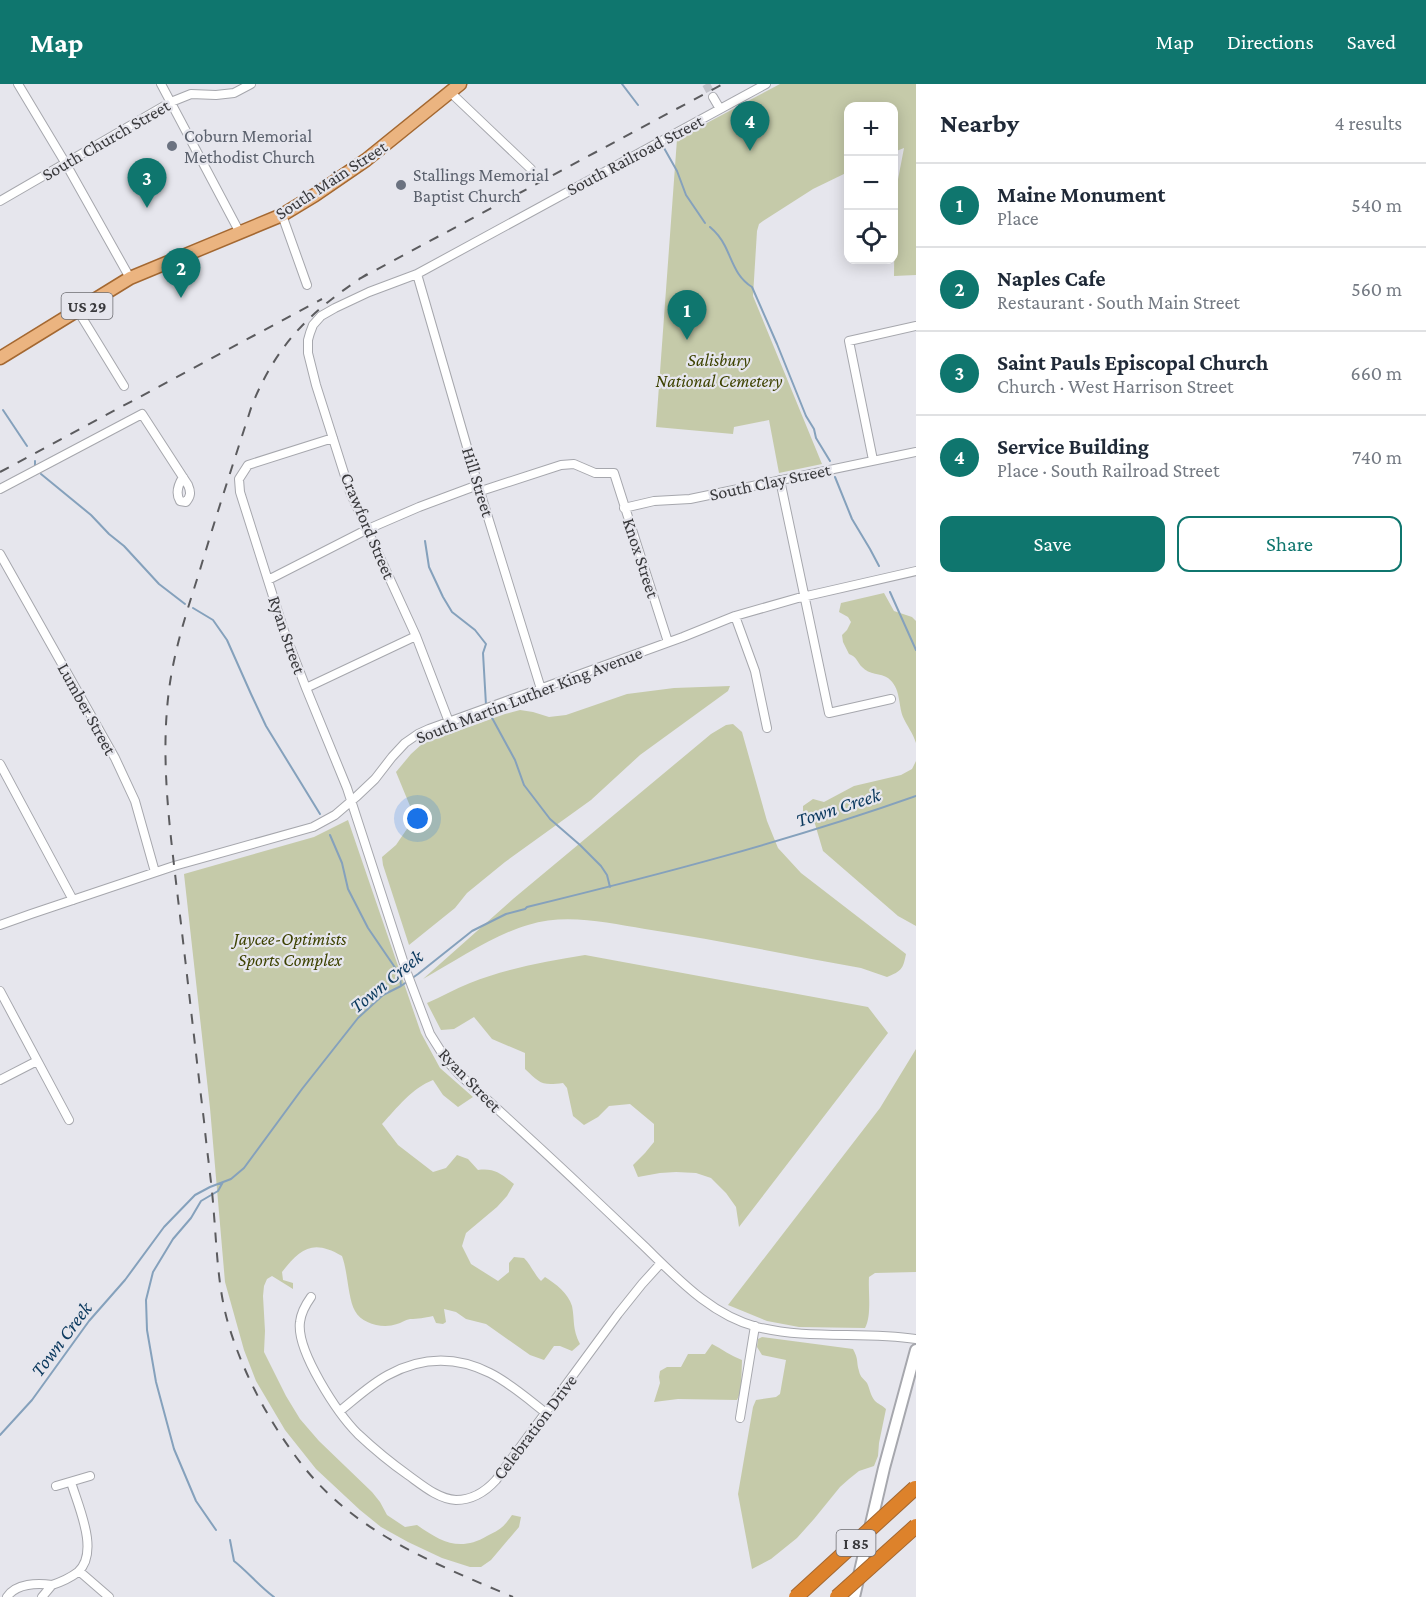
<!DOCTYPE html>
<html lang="en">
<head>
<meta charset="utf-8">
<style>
	:root { --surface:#fff; --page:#f6f6f7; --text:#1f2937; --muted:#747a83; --line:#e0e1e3; --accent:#0f766e }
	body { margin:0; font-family:"Crimson Pro",serif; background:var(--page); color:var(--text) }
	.controls { position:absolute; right:18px; top:18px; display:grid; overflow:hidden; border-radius:12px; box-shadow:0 3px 15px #0003 }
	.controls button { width:54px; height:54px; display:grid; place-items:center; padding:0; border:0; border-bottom:2px solid var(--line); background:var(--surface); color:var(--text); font:30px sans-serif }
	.you { position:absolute; left:418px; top:735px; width:21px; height:21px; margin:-15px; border:4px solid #fff; border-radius:50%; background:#1a73e8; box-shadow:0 0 0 9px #1a73e833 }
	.badge { display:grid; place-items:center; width:39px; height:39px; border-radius:50%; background:var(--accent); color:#fff; font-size:20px; font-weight:700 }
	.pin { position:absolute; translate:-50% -50px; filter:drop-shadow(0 2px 3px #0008) }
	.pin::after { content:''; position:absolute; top:32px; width:21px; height:18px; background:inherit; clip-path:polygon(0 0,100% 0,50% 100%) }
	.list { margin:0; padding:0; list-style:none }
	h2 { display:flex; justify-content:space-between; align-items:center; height:78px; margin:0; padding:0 24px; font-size:26px }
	h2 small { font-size:20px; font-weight:400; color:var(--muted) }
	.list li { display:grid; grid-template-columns:39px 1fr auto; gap:18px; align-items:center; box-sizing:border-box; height:84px; padding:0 24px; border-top:2px solid var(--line) }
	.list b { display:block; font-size:22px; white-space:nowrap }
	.list p { margin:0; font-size:20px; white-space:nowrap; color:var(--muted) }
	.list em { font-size:20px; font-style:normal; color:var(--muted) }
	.actions { display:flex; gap:12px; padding:18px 24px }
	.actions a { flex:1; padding:14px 0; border:2px solid var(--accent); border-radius:12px; text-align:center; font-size:21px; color:var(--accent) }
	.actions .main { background:var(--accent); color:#fff }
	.icon { flex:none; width:33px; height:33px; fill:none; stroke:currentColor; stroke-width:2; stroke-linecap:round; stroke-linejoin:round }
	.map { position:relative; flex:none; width:916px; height:1513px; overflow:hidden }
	header { display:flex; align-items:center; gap:36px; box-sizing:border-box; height:84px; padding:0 30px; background:var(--accent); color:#fff }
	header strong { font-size:28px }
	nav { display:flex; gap:33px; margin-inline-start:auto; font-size:21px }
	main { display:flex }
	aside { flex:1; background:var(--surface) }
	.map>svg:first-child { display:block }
	.green { fill:#c5caa9 }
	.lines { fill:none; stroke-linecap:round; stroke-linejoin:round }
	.stream { stroke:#85a1bc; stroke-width:2 }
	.minor-tunnel { stroke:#c3c3ca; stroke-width:8; stroke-dasharray:8 4; stroke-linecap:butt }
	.minor-casing { stroke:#a6a7ad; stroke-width:10 }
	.secondary-casing { stroke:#a6a7ad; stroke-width:14 }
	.primary-casing { stroke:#a46831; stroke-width:15 }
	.minor { stroke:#fff; stroke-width:8 }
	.secondary { stroke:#fff; stroke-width:10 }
	.primary { stroke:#ebb480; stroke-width:12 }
	.rail { stroke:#5b5b5e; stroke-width:2; stroke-dasharray:10 10; stroke-linecap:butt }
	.motorway-bridge-casing { stroke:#a46831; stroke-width:16; stroke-linecap:butt }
	.motorway-bridge { stroke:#dd822b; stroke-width:14 }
	.worship-dot { fill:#6b7280; stroke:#e6e6ed; stroke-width:2 }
	.labels { text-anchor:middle; stroke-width:4.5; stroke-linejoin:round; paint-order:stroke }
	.shield { fill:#e6e6ed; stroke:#6d6d71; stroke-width:1.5 }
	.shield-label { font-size:16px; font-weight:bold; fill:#39393c }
	.worship-label { font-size:18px; fill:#5b616d; stroke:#e6e6ed; text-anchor:start }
	.street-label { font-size:18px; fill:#39393c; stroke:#e6e6ed }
	.park-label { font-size:18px; font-style:italic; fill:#3d4201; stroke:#e6e6ed }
	.water-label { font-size:20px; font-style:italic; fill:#0b395e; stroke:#e6e6ed }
</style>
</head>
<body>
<header>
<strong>Map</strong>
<nav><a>Map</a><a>Directions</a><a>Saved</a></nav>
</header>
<main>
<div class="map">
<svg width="916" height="1513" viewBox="0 0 916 1513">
	<rect width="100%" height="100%" fill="#e6e6ed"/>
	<path class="green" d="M780,0H916V191L894,192L895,111L904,64L894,68V22H848V88L813,105L763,137L759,140L757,147L753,212L822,380L779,389L769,336L734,343L733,350L656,343L677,55Z
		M884,509L894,527L912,533L916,537V659C913,649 907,642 903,633C898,620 901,604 888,594C881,589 869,591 862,583C857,578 857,573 849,570L843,558L842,551L847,546L851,538L848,533L839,528L841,519Z
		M730,602L728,607L640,671L591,716L505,778L467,809L455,824L409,861L383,781L382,773L396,761L413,736L410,722L396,688L411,670L422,660L505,630L520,626L533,628L549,633L566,631L627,610L674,604Z
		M733,640L742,648L767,737L778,764L801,789L906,870C903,886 901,887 887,893L861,884C789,871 717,856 645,845C606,839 567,829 528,841C493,851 456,877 423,895L513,815L711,650L726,641Z
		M916,677V842L898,832L823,767L815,740L803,732V722L813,715L824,718L854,702L901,691L912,685Z
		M348,736L421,949L440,984L473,1013L458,1023L443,1011L433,996C412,1004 397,1024 382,1040L398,1061L433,1088L446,1084L457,1071L468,1075L478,1086C495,1084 501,1090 514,1100L507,1112L497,1123L466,1149L462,1162L471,1180L498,1197L509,1188V1179L514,1173L524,1174C531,1181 534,1190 541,1197L545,1193C556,1200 568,1209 572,1222C575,1237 572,1244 580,1260L572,1267L560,1262H554L544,1276L530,1271L486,1240L466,1235L456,1228L444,1225L446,1238L443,1240L436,1239L433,1232C424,1234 418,1235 410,1235C405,1236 401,1239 397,1240C383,1245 362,1240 355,1227C348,1215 348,1188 342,1172C313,1155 301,1164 282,1188L283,1196L293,1199V1205L272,1192L267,1195L264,1202L263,1212L265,1247L264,1268L286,1312L300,1335L319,1357L372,1408L380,1418L387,1431L405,1443L417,1441C441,1458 460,1468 487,1452C501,1445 503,1444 512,1431L521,1433L519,1443L491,1476L481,1483H470L442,1474L408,1458L381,1443L360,1426L316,1385L285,1346L256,1297L244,1266L225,1198L210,1024L184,790L314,753Z
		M585,871L868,923L888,949L739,1143L736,1123L726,1109L711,1094L696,1089L676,1088L660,1089L638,1093L633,1081L645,1069L654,1058V1040L630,1020L609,1022L598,1033L584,1041L573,1032L567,1004L563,999C541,1002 540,999 525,985V969L492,955L474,933L454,945L441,946L427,919C441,913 455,905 470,899C506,885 546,877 585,871Z
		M916,965V1188L875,1189L869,1193C868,1208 872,1231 865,1244L799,1243L767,1237L728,1221L880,1024Z
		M762,1253L853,1265C859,1276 856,1277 859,1287C860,1293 864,1295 867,1299C870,1305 870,1311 875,1317C878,1320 882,1321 886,1325L879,1359L878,1372L874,1382L859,1387L849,1395L840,1403L814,1435L797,1454L771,1475L752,1485L738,1410L753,1323L756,1316L776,1313L780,1310L786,1276L762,1271L757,1263L758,1255Z
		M712,1260C722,1265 731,1272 742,1276L741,1307L737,1316L678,1315L654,1318L660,1299L659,1293L660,1287L667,1283H681L688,1270H705Z"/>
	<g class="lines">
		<path class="stream" d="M622,0L638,21
			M664,64L677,87L686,111L705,139
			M710,143C716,148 721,154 725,162C733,178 736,193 752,203L777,260L806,332L814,345L816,354L830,377
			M3,326L27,362
			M35,377V382
			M41,390L91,431L109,450L124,462L159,500L185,520
			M835,393L852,435L870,465L879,482
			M425,457L429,483L443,513L452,528L475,546L486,560L483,569L486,621
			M890,508L916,566
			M193,524L213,536L227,556L251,610L266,642L320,730
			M491,632L515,676L524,701L550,735L580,761L601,782L607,791L610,803
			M330,751L342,779L348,805L368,844L396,885L400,893L401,902
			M0,1351L32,1316L89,1237L125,1196L164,1143L195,1111L210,1103L231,1095L244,1084L302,1005L358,934L383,911L401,902L418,890L472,847L506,830L525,825L527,823C658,791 789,757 916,712
			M216,1446L196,1417L174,1365L156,1298L147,1246L146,1216L153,1188L173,1155L191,1134L201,1117L218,1107L223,1098
			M230,1456L234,1477C248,1488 259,1502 274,1513"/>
		<path class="minor-tunnel" d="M706,0L713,13"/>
		<defs>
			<path id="minor" d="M18,0L66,80L130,194
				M161,0L240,149
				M450,8L531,85
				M713,13L720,25
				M0,117L171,18L191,10L216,11L234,9L251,0
				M282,131L307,201
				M417,190L478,401L541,605
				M78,227L124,302
				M333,354L248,381L239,395L240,408L284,547L306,604L347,704L407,889L430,950L447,977L460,991C503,1030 545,1068 587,1108C606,1126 625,1144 644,1162C677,1194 711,1231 757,1243C809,1256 864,1247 916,1255
				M873,376L849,257L916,242
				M780,396L829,629L891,615
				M0,405L142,330L188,401C191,408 191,412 186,418L180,417C175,409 178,401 183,393
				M481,407L561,381L574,380L595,389H614L668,558
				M624,424L654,417L690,415L916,368
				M0,470L115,674L135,717L155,788
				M268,496L368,445L419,423L478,401
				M735,532L755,587L767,644
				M306,604L416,552
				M449,638L416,552L350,408L316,301L308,269V256L310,249L313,241L321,232L335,224L369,208L417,190L766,0
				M0,680L73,816
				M0,841L31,830L174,782L313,743L335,731L356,713L375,695L392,673L405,659L418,650L429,645L683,553L735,532L798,514L916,487
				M0,907L69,1036
				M0,996L37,977
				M311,1213C306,1220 301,1229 300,1238C296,1267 338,1330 358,1350C374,1365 391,1379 408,1391C422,1401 438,1415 456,1416C472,1416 486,1407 496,1396L618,1230L642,1200L661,1179
				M340,1327C355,1315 371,1300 388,1291C421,1273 456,1272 490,1289C510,1299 528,1315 546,1329
				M740,1334L755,1242
				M56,1402L90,1392
				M79,1487L109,1513
				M52,1501C61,1498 70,1494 78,1488C100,1468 78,1422 71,1398
				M7,1513C16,1499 38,1499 52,1501L42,1513"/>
			<path id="secondary" d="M854,1513L884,1384L916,1266"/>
			<path id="primary" d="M0,274L130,194L282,131L315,111L366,76L460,0"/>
		</defs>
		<use href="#minor" class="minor-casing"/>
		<use href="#secondary" class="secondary-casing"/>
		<use href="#primary" class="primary-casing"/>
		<use href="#minor" class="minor"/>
		<use href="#secondary" class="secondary"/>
		<use href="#primary" class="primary"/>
		<path class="rail" d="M367,190C311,227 278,258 252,321C234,377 216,432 199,489C187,527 174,566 169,606C160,676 170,746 178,815C187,889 195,963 204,1037C207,1069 212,1100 214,1131C217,1167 218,1204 228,1239C243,1290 270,1340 303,1382C357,1450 436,1480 513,1513
			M359,195L723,0
			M0,388L322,215"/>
		<defs>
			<path id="motorway-bridge" d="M796,1513L915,1404
				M837,1513L916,1442"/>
		</defs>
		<use href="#motorway-bridge" class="motorway-bridge-casing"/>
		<use href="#motorway-bridge" class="motorway-bridge"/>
	</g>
	<g class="worship-dot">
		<circle cx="172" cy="62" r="6"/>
		<circle cx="401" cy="101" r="6"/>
	</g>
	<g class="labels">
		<g class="shield">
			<rect x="61.5" y="209" width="51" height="26" rx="4.5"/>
			<rect x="836.5" y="1446" width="39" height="26" rx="4.5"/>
		</g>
		<g class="shield-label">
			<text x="87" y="228">US 29</text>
			<text x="856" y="1465">I 85</text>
		</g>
		<g class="worship-label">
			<text x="184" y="58">Coburn Memorial<tspan x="184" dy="21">Methodist Church</tspan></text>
			<text x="413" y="97">Stallings Memorial<tspan x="413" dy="21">Baptist Church</tspan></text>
		</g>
		<g class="street-label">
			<text transform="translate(106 56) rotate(-30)" y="6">South Church Street</text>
			<text transform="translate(635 71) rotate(-28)" y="6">South Railroad Street</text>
			<text transform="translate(331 96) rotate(-33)" y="6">South Main Street</text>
			<text transform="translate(478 398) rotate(73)" y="6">Hill Street</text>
			<text transform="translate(770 398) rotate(-12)" y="6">South Clay Street</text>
			<text transform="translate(368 442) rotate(67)" y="6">Crawford Street</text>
			<text transform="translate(641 474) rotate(72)" y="6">Knox Street</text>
			<text transform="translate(287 551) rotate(71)" y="6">Ryan Street</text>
			<text transform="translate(529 611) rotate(-21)" y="6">South Martin Luther King Avenue</text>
			<text transform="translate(87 625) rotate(61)" y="6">Lumber Street</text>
			<text transform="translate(470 996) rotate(46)" y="6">Ryan Street</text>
			<text transform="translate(535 1343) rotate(-53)" y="6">Celebration Drive</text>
		</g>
		<g class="park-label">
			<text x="719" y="282">Salisbury<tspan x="719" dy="21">National Cemetery</tspan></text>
			<text x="290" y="861">Jaycee-Optimists<tspan x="290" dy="21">Sports Complex</tspan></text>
		</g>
		<g class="water-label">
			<text transform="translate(838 723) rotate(-18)" y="7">Town Creek</text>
			<text transform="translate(386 897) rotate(-39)" y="7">Town Creek</text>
			<text transform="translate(61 1255) rotate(-53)" y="7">Town Creek</text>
		</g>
	</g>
</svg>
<div class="controls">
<button>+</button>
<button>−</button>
<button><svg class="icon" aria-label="locate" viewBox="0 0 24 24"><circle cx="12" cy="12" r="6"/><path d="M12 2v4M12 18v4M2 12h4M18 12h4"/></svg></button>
</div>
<div class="you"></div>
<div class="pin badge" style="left:687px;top:256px">1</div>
<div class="pin badge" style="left:181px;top:214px">2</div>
<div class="pin badge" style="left:147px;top:124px">3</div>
<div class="pin badge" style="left:750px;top:67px">4</div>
</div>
<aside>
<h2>Nearby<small>4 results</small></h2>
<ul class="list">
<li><span class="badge">1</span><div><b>Maine Monument</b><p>Place</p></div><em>540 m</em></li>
<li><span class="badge">2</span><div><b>Naples Cafe</b><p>Restaurant · South Main Street</p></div><em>560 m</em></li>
<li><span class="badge">3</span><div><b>Saint Pauls Episcopal Church</b><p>Church · West Harrison Street</p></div><em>660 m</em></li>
<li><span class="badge">4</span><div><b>Service Building</b><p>Place · South Railroad Street</p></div><em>740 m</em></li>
</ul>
<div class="actions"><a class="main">Save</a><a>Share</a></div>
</aside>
</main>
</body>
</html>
